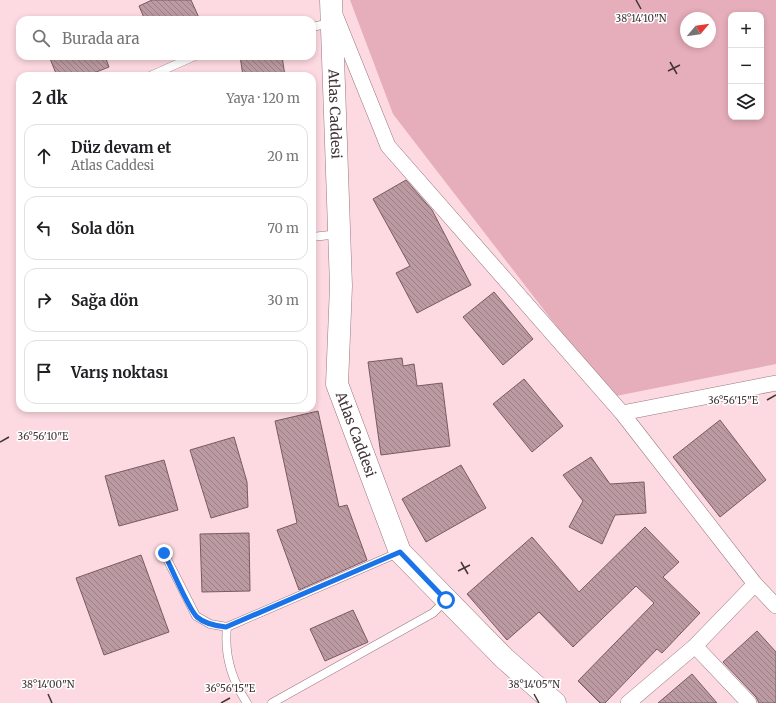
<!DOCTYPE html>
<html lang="tr">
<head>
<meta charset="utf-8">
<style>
	:root { --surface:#fff; --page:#f6f6f6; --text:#202124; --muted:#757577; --line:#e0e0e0 }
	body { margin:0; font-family:Merriweather,serif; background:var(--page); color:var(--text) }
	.controls { position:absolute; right:12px; top:12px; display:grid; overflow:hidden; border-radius:8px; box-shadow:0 2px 6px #0003 }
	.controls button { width:36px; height:36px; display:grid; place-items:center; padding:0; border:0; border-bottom:1px solid var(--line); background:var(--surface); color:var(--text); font:20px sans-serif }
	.compass { position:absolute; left:680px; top:12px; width:36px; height:36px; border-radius:50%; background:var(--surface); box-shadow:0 2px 6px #0003; rotate:61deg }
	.stop { position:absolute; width:12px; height:12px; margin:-9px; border:3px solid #1a73e8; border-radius:50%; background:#fff }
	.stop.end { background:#1a73e8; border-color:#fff; box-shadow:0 1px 4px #0008 }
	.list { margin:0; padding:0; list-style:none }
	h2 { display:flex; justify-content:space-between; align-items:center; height:52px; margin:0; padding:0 16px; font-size:17px }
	h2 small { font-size:13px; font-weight:400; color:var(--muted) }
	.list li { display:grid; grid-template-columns:26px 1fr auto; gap:12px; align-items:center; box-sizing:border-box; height:64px; margin:0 8px 8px; padding:0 8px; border:1px solid var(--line); border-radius:12px }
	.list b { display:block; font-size:15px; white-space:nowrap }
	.list p { margin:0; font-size:13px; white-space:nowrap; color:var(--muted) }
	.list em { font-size:13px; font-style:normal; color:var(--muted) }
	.icon { flex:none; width:22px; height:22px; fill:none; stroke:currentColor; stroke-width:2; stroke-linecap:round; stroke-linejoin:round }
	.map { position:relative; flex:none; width:776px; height:703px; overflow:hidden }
	.search { position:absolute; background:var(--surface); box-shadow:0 2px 6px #0003; left:16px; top:16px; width:300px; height:44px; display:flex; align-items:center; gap:10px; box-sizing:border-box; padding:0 14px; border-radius:12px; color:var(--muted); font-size:15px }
	.panel { position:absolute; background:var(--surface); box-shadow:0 2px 6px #0003; left:16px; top:72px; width:300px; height:340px; border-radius:12px }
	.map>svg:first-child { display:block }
	.pitch { fill:#e6adba; fill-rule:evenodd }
	.building { fill:url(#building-back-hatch); stroke:#7a5b62 }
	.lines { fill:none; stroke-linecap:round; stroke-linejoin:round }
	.lane-casing { stroke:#997880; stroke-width:9 }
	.street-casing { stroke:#997880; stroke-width:16 }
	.secondary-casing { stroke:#997880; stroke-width:23 }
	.lane { stroke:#fff; stroke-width:8 }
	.street { stroke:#fff; stroke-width:15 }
	.secondary { stroke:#fff; stroke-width:22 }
	.route { stroke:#1a73e8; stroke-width:5 }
	.ticks { fill:none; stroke:#423437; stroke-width:1.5 }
	.labels { text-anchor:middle; stroke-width:3; stroke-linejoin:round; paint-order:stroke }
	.street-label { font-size:14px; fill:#423437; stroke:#fff }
	.ticks-label { font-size:10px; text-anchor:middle; fill:#423437; stroke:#fff; stroke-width:3; stroke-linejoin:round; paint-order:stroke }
</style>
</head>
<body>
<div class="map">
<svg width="776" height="703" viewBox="0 0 776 703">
	<defs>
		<pattern id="building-back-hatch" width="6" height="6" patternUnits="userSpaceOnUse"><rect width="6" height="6" fill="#bc9aa2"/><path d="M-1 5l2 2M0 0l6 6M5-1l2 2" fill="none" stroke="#9a7e85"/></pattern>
	</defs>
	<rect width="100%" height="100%" fill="#fdd9e1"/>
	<path class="pitch" d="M350,0H776V364L611,397L393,114ZM731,15H761V117H731ZM686,18H710V42H686Z"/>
	<path class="building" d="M152,0H191L200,20H145L139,6Z
		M49,56H105L109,67L86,76H57Z
		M240,56H282L285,76H243Z
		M406,180L432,210L471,285L417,313L396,273L410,266L373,199Z
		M494,292L533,339L503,365L463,317Z
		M402,358L403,366L414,364L417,386L442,383L450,446L381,455L368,362Z
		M524,379L563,426L532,452L493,404Z
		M318,411L339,507L347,505L367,560L299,590L277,530L297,523L275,421Z
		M720,420L766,480L720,517L673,457Z
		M234,437L247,482L248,507L211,518L190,450Z
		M591,457L610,484L644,482L646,513L615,515L602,544L569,527L583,501L563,475Z
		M164,460L178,510L119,526L105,476Z
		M461,465L486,508L426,542L402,499Z
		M645,527L679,562L663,577L700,613L662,653L657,649L605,703H600L578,681L654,603L636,586L573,647L539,612L507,640L467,594L532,537L579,592Z
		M249,533L250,591L202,592L200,534Z
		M141,555L169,632L104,655L76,578Z
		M353,610L368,642L325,661L310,629Z
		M757,631L776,652V703H759L756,697L723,662Z
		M692,674L717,703H658Z"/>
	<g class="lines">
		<defs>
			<path id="lane" d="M312,27L331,23
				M150,76L195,56
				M312,237L339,234
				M164,553L196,616L210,624L227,627L400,552
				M227,627C224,655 231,679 247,703
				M272,703L433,613L446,600"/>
			<path id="street" d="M336,17L388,146L622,413L755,584L776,606
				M622,413L776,383
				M695,646L749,703
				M628,703L695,646L755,584"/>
			<g id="secondary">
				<path id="s1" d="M331,0L341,286L337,384L400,552L504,658L555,703"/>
			</g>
		</defs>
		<use href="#lane" class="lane-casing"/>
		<use href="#street" class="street-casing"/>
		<use href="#secondary" class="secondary-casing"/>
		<use href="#lane" class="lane"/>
		<use href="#street" class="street"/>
		<use href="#secondary" class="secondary"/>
	</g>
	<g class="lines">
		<path class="route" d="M164,553C170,565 189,610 197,617C205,624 216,626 226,627L400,552L446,600"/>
	</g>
	<path class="ticks" d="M636,0L641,9M670,62L677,74M668,71L680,65M767,400L776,395M0,442L9,437M461,562L468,574M458,571L470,565M48,694L52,703M534,694L539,703M221,703L230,698"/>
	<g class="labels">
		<g class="street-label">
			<text dy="5" stroke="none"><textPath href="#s1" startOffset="114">Atlas Caddesi</textPath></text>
			<text dy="5" stroke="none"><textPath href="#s1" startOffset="438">Atlas Caddesi</textPath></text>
		</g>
	</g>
	<g class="ticks-label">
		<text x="641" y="22">38°14'10"N</text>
		<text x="733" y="404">36°56'15"E</text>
		<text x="43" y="440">36°56'10"E</text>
		<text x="48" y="688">38°14'00"N</text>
		<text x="534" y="688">38°14'05"N</text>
		<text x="230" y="692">36°56'15"E</text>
	</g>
</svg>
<div class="controls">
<button>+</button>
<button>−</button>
<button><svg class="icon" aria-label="layers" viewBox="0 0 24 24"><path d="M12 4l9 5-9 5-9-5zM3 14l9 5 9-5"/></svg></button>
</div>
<svg class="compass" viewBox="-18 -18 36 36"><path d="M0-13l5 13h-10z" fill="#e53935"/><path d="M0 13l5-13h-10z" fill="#757577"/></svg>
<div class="stop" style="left:446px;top:600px"></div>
<div class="stop end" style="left:164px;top:553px"></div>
<div class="search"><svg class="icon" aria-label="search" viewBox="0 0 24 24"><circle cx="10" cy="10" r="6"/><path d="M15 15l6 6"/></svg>Burada ara</div>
<section class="panel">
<h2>2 dk<small>Yaya · 120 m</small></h2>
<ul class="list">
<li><svg class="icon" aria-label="ahead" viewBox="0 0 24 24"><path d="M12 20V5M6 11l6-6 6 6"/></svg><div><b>Düz devam et</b><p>Atlas Caddesi</p></div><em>20 m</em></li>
<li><svg class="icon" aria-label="left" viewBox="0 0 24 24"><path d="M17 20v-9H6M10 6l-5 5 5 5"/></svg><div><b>Sola dön</b></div><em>70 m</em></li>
<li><svg class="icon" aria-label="right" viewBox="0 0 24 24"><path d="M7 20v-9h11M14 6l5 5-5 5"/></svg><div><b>Sağa dön</b></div><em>30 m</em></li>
<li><svg class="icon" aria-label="arrive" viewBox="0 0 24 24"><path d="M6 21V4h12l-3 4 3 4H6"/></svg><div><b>Varış noktası</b></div></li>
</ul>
</section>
</div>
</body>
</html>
